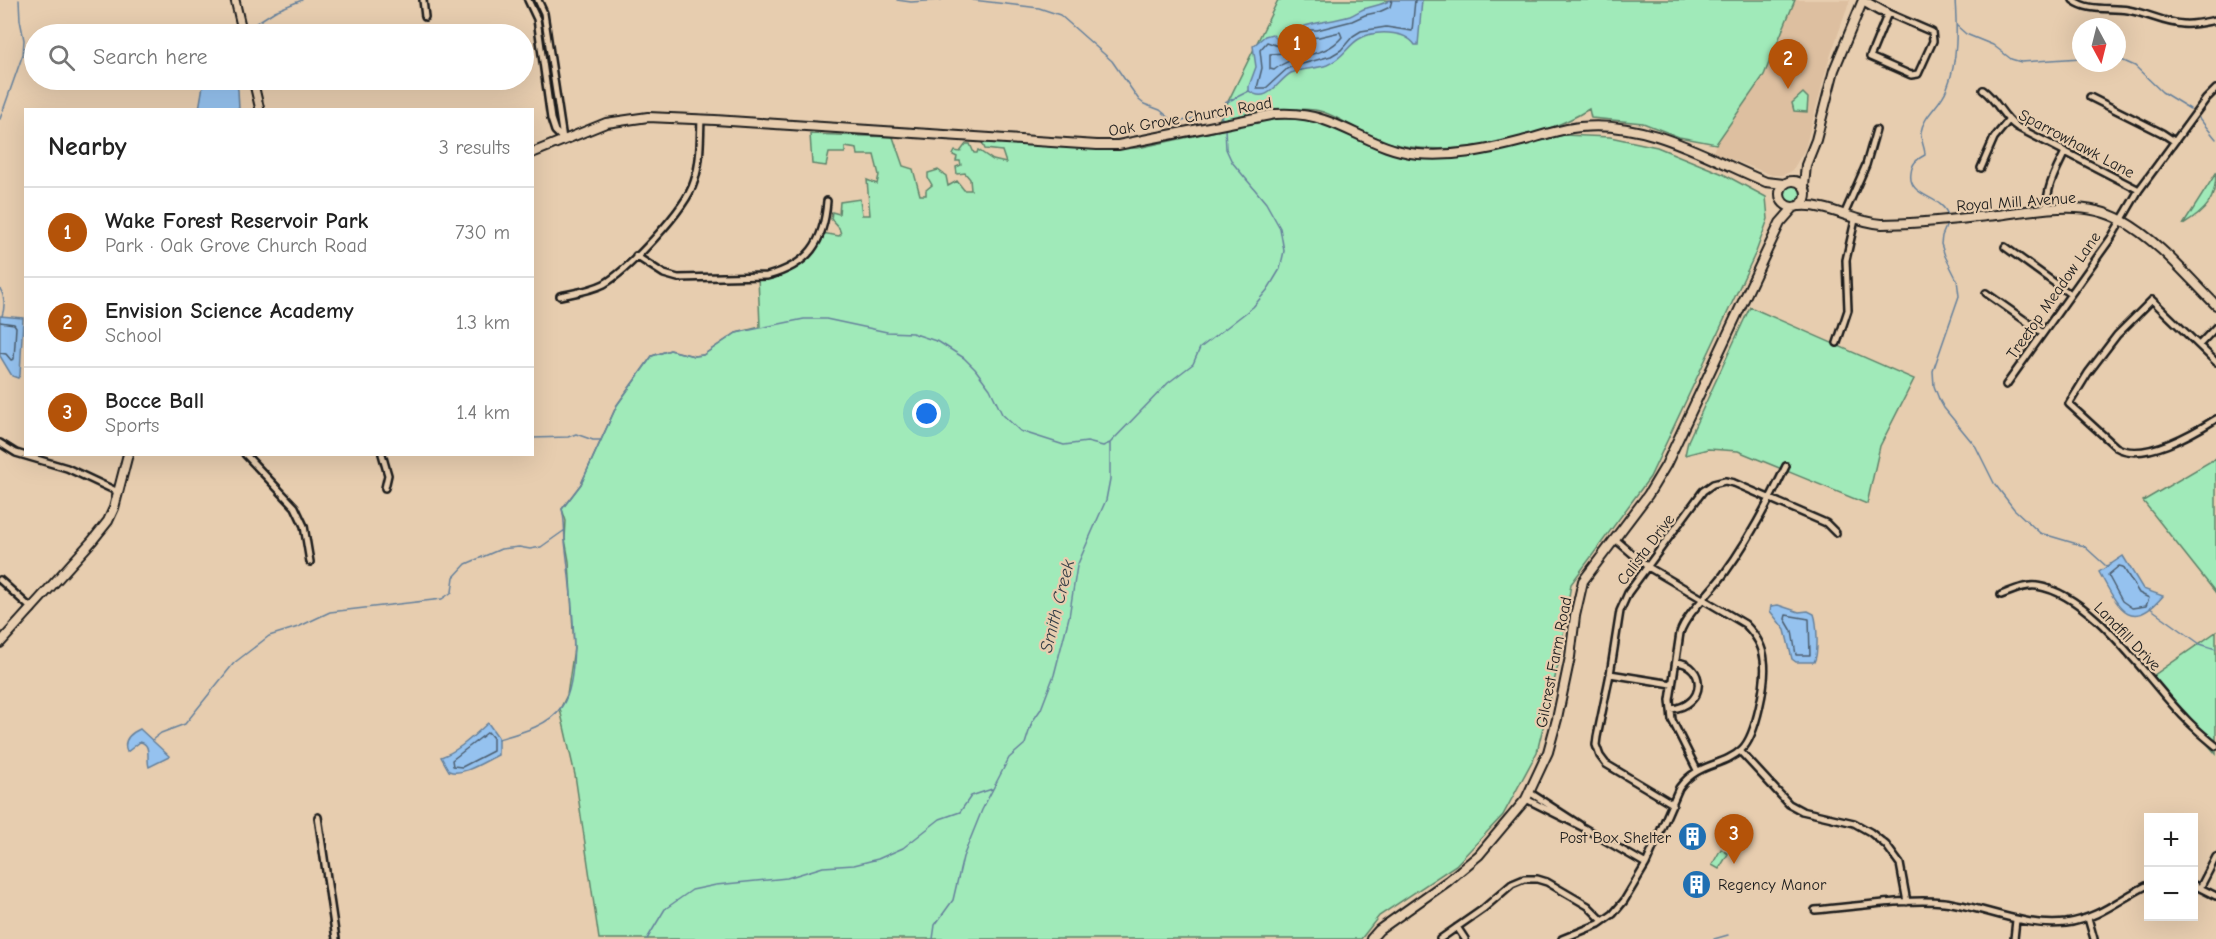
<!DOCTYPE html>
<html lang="en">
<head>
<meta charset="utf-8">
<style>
	:root { --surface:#fff; --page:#f6f6f6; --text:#222; --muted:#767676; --line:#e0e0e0; --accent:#b45309 }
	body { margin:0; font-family:"Comic Neue",sans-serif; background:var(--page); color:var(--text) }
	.controls { position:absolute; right:18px; bottom:18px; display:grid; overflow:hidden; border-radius:0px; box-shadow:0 6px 24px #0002 }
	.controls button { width:54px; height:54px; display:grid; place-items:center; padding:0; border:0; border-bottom:2px solid var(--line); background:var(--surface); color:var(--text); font:30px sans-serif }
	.compass { position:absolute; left:2072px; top:18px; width:54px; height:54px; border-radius:50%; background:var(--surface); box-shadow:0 6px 24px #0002; rotate:173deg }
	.you { position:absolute; left:927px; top:414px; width:21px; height:21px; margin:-15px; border:4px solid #fff; border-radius:50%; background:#1a73e8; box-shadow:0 0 0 9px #1a73e833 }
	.badge { display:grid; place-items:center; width:39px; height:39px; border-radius:50%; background:var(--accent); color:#fff; font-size:20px; font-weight:700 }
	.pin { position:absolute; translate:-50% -50px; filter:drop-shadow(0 2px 3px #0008) }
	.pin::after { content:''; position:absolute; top:32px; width:21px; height:18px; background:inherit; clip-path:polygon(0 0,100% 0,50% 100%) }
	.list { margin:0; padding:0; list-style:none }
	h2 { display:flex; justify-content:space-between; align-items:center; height:78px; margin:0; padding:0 24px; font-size:26px }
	h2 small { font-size:20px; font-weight:400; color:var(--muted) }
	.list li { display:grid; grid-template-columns:39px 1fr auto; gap:18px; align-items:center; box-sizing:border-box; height:90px; padding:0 24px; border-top:2px solid var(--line) }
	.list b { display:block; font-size:22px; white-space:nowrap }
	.list p { margin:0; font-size:20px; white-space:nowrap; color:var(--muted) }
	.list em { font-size:20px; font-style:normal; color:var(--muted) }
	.icon { flex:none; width:33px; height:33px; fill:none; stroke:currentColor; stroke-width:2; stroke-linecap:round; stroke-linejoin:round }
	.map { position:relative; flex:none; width:2216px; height:939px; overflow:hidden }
	.search { position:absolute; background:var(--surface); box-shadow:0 6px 24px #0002; left:24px; top:24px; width:510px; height:66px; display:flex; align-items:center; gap:15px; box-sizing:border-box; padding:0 21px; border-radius:33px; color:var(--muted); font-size:22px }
	.panel { position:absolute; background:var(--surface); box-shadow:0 6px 24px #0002; left:24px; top:108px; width:510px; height:348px; border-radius:0px }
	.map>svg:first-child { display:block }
	.built { fill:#ddbfa0 }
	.green { fill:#a0eab9; stroke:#5e836a; stroke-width:1.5 }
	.water { fill:#95c2ef; stroke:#65809b; stroke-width:1.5 }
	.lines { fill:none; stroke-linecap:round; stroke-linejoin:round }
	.shore { stroke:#4c5e70; stroke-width:1.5 }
	.stream { stroke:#65809b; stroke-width:1.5 }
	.minor-casing { stroke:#1c1c1c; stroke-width:10 }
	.tertiary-casing { stroke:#1c1c1c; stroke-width:11 }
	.secondary-casing { stroke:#1c1c1c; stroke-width:12 }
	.minor { stroke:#e7cdaf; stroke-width:5 }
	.tertiary { stroke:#e7cdaf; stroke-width:7 }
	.secondary { stroke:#e7cdaf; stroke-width:8 }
	.labels { text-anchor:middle; stroke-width:4.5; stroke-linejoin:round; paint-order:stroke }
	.street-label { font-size:16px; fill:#1c1c1c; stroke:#e7cdaf }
	.poi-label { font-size:16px; fill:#1c1c1c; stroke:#e7cdaf; text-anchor:end }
	.water-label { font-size:18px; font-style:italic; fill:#343d46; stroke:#e7cdaf }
</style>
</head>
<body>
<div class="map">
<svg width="2216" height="939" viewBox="0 0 2216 939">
	<rect width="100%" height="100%" fill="#e7cdaf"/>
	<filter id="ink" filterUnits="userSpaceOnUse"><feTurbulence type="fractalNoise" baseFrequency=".0167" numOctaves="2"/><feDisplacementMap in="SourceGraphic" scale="12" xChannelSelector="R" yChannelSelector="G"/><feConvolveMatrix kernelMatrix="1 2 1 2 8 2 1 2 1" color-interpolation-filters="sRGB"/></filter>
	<g filter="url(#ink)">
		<path class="built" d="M1795,0H1850L1829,60L1805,149L1792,171L1783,175H1772L1713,152L1716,144L1764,75Z"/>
		<path class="green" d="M1278,0H1795L1764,75L1716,144L1679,137L1643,123L1591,118L1589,109C1535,143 1439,161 1377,139C1360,132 1332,112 1315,110C1286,107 1258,115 1229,121L1228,118L1219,120Z
			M1803,93L1808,98L1807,112L1794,111L1792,103Z
			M1290,117L1314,120L1407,155L1506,149L1563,135L1610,137L1657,147L1723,174L1766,197L1768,219L1756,252L1650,477L1571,584L1559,661L1537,752L1503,815L1456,865L1379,916L1361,939H599L575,775L560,709L567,695L574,648L569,561L565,539L566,521L562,509L581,484L617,405L652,356L670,350L694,356L703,355L736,333L760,327L758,276H767L801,261L822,233L839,236L841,234L839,228L831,219L832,212L839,214L840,202L860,199L862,215H870L867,180L877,184L879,175L874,155H858L857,149L845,147V153H829L826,166L812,164L810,134L893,137L903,166L913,169L920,195H926V190L932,185L928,178V173L938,170L946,176L948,186L957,181L964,190H971L970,179L965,173L957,174L956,167L961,165L960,161H956L957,157L953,155L955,151L960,152L966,144H970L974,153H977L978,150L993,160L1006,163L1002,151L985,149L981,140L1086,149L1138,148L1267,120Z
			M2216,173C2216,200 2206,211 2183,225Z
			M1784 193a9 9 0 1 1 18 0a9 9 0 1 1-18 0Z
			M1750,307L1914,379L1880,446L1867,504L1738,451L1708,449L1685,455L1688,441Z
			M2216,458V593L2143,501Z
			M2216,632V754L2150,678Z
			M1721,849L1728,854L1719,869L1712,865Z"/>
		<path class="water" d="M1390,0H1422L1418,45H1415C1405,30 1374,30 1359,39C1347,46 1344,58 1327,65C1316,69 1302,68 1291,73C1277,81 1268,105 1249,91V86L1256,67L1253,46L1265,36L1272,34L1279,41C1299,21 1324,24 1350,16C1356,14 1361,9 1367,8C1376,5 1382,5 1390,0Z
			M204,80H235L238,90L239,109H199Z
			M0,316L23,318L20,375L18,378L12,376L0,356Z
			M2123,556L2143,589L2163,596C2129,636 2117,604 2099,572Z
			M1778,605L1799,612L1808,611L1814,614C1817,622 1819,654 1814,662H1796L1792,659L1785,630L1770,611L1771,606Z
			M488,723L498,737V755C485,761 462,777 449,771L441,757C460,750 473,736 488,723Z
			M140,729L169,756V757L149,767C146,758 152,744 140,742L127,752C122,740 131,733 140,729Z"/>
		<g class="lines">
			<path class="shore" d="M1392,0L1390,7L1379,12L1365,15L1352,21L1317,30H1307L1281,47L1267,42L1260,50L1262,68L1257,88H1266L1288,68L1331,56L1341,50L1353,36L1361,31L1386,27L1412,31L1415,0
				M1340,32L1342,37C1324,59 1295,52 1274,70L1270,69V54L1284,53L1308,38L1319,37Z
				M0,322L14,324L16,327L14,359L11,360L6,354L0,353
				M2119,566L2123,567L2139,593L2149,598L2146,606L2132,608L2122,601L2108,575Z
				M1786,615L1809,619L1810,655H1796L1792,631L1785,619Z
				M488,732L493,738V751L462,767L453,766L452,760Z"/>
			<path class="stream" d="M897,0L911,2L941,0
				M973,0L1039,8L1060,15L1112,61L1139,100L1144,104L1160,110L1172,120L1178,122L1221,112
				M1957,26L1966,34L1993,45L2011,59L2021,62L2081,58
				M247,29L275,11L302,0
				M2117,58L2135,66L2162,92L2190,109
				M2199,118L2216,139
				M0,119L23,54L24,40L20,20L19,0
				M1222,120L1221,112L1225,103L1249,91
				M1948,216C1943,195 1907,198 1911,173C1912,163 1917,159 1925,155C1925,147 1920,140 1921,132C1923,116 1941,105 1947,88C1958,61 1957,29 1955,0
				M1947,224L1942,236L1941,244L1945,256L1957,280L1959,296L1933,371L1934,386L1939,399L1944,408L1976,447L1994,483L2014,509L2040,533L2084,546L2106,566L2111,564
				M0,289C5,296 5,307 2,316
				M532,438L568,437L576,434L593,440H600
				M2150,608L2200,644L2216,649
				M498,739C520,733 549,726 562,706C584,674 569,579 565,541C564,529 565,520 562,509L581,484L617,405L652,356L670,350L694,356L703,355L736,333L804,319H826L887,332L912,333L939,342L964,358L975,369L990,389L1002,414L1020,431L1064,445L1087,442L1103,446L1110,443
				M152,740L161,733L185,724L234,663L269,636L298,627L330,612L442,599L452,592L454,577L466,564L501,549L519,547L530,549L541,547L565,530
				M647,939L665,909L692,890L716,885L787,878L823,867L854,865L878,859L903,848L940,819L960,812L971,796L992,789
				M933,939L935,925L953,900L963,857L982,810L1009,758L1025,744L1032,722L1041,709L1054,675L1069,617L1077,566L1106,500L1110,479V443L1168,383L1193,364L1200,348L1253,307L1268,289L1280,269L1284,251L1280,228L1266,203L1232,162L1226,149L1225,128
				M1714,939L1728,935"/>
			<defs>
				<path id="minor" d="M423,0L425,17
					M528,0L537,19L551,119L555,131L563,139
					M538,0L544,13L563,139
					M2073,0C2089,12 2109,7 2128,10C2147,13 2164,23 2183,24C2194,25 2205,22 2216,20
					M1862,2L1879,12L1888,13L1932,32L1933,41L1918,74L1911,75L1870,57L1888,13
					M1862,2H1869L1887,12
					M1983,90C1997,100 2002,117 2017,127L2139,190
					M2090,97L2162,133L2174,141
					M1981,168L1994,138L2008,121
					M2047,209C2046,187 2056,171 2065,152
					M1844,215L1866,165L1876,130
					M2005,247L2070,294
					M636,256L664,274L678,278L767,276C808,265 824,243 827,201
					M1986,293L2043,333
					M560,296C574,293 590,291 604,284C628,270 686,209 694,182C701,162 700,140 701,119
					M1837,343L1848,310L1846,260L1855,220
					M2199,345L2216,327
					M2216,362L2152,300L2117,335L2088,373L2069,404L2116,447C2143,463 2192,434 2216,419
					M2006,385L2111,238L2139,190L2206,99L2216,89
					M0,443L16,453L67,468L118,492
					M245,454L295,507L304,526L310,562
					M382,454L388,475L385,488
					M0,580L32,609
					M2001,595C2012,591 2026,584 2037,586C2094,595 2146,679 2185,718C2194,728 2205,737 2216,746
					M1610,674L1672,684
					M1671,709C1707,706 1706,664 1676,662
					M1740,751L1789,804L1802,811L1854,823L1870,832L1886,845L1900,864L1907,902
					M1697,770L1672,720L1670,700L1680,633C1686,614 1711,592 1724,574C1749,540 1768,504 1786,466
					M1529,792L1580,825
					M1526,799L1584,828L1646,864
					M1673,804L1606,764L1600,756L1596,745L1597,737L1610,674L1620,611L1628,593L1703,491L1713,484L1725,481L1734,483L1826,523L1836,533
					M318,817L336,939
					M2194,885L2216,896
					M2200,888L2216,857
					M1815,910C1855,907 1905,898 1944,902C1985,907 2024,928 2066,923C2100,918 2119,899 2148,885
					M2088,918L2094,939
					M1457,927L1465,939
					M1440,939L1483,909L1512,884L1524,879H1537L1547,882L1588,906L1603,921
					M1562,939L1599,924L1613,914L1624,901L1646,864L1679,788C1699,761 1722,768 1742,749C1756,736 1767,680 1764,660C1763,646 1755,634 1745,624L1648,567L1615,539
					M2014,939L2016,920"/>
				<path id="tertiary" d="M235,0L243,34
					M253,80L260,110"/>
				<path id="secondary" d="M532,153L606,123L648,117L715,120L1097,145H1118L1275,114C1292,113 1308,114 1324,120C1357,131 1382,151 1418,154C1454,157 1488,150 1522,141C1541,136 1560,129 1580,127C1647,120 1706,157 1766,182L1784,184
					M1780 194a13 13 0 1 1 26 0a13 13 0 1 1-26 0Z
					M1804,186L1806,165L1816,140L1834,70L1863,0
					M1800,206C1830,204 1852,222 1882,224C1920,224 1958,219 1996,215C2036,210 2084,199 2121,220C2158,240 2187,276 2216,305
					M0,643L92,541L108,521L114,508L128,454
					M1371,939L1379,930L1448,881L1479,855L1526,799L1548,752L1557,719L1570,657L1575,616L1583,581L1648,495L1666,465L1780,223L1794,207"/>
			</defs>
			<use href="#minor" class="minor-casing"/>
			<use href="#tertiary" class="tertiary-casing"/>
			<use href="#secondary" class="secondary-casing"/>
			<use href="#minor" class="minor"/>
			<use href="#tertiary" class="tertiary"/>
			<use href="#secondary" class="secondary"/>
		</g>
	</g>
	<defs>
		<symbol id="building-disc" viewBox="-11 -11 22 22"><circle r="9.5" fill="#1f6fb2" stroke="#e7cdaf"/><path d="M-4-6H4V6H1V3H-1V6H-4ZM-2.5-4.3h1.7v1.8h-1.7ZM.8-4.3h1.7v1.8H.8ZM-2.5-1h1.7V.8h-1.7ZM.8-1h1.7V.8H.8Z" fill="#fff"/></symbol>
	</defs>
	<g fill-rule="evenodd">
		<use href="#building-disc" x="1676" y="820" width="33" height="33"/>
		<use href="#building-disc" x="1680" y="868" width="33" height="33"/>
	</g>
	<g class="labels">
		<g class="street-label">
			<text transform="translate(1190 116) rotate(-10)" y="6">Oak Grove Church Road</text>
			<text transform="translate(2077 143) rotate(28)" y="6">Sparrowhawk Lane</text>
			<text transform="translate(2016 201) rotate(-4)" y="6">Royal Mill Avenue</text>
			<text transform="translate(2053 295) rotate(-55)" y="6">Treetop Meadow Lane</text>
			<text transform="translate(1645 549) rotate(-53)" y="6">Calista Drive</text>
			<text transform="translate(2128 636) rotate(46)" y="6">Landfill Drive</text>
			<text transform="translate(1553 662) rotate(-79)" y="6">Gilcrest Farm Road</text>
		</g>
		<g class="poi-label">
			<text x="1671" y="843">Post Box Shelter</text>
			<text x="1718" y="890" text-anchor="start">Regency Manor</text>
		</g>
		<g class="water-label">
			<text transform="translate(1057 606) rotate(-76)" y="6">Smith Creek</text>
		</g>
	</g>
</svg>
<div class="controls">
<button>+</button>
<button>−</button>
</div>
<svg class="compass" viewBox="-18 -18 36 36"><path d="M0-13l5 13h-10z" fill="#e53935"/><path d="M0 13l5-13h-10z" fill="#767676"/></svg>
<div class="you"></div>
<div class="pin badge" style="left:1297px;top:74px">1</div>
<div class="pin badge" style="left:1788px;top:89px">2</div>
<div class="pin badge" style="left:1734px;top:864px">3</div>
<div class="search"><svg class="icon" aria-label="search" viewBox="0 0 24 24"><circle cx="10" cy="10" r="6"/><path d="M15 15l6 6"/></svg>Search here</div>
<section class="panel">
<h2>Nearby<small>3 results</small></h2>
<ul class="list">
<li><span class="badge">1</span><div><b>Wake Forest Reservoir Park</b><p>Park · Oak Grove Church Road</p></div><em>730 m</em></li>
<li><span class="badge">2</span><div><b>Envision Science Academy</b><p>School</p></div><em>1.3 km</em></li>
<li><span class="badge">3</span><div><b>Bocce Ball</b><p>Sports</p></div><em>1.4 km</em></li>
</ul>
</section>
</div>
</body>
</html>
